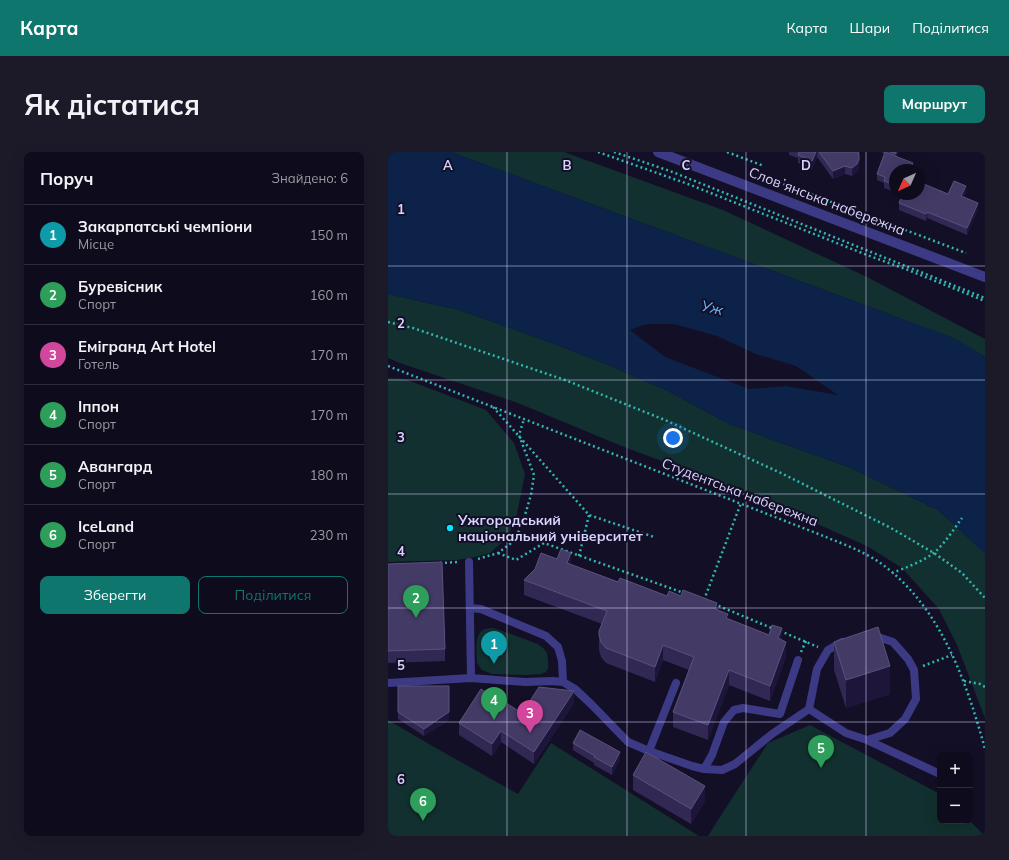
<!DOCTYPE html>
<html lang="uk">
<head>
<meta charset="utf-8">
<style>
	:root { --surface:#0e0b1c; --page:#1c1929; --text:#f1f3f6; --muted:#9b9ba3; --line:#2e2b3b; --accent:#0f766e }
	body { margin:0; font-family:Mulish,sans-serif; background:var(--page); color:var(--text) }
	.controls { position:absolute; right:12px; bottom:12px; display:grid; overflow:hidden; border-radius:8px; box-shadow:0 4px 16px #0002 }
	.controls button { width:36px; height:36px; display:grid; place-items:center; padding:0; border:0; border-bottom:1px solid var(--line); background:var(--surface); color:var(--text); font:20px sans-serif }
	.compass { position:absolute; left:501px; top:12px; width:36px; height:36px; border-radius:50%; background:var(--surface); box-shadow:0 4px 16px #0002; rotate:225deg }
	.you { position:absolute; left:285px; top:286px; width:14px; height:14px; margin:-10px; border:3px solid #fff; border-radius:50%; background:#1a73e8; box-shadow:0 0 0 6px #1a73e833 }
	.badge { display:grid; place-items:center; width:26px; height:26px; border-radius:50%; background:var(--accent); color:#fff; font-size:13px; font-weight:700 }
	.pin { position:absolute; translate:-50% -33px; filter:drop-shadow(0 1px 2px #0008) }
	.pin::after { content:''; position:absolute; top:21px; width:14px; height:12px; background:inherit; clip-path:polygon(0 0,100% 0,50% 100%) }
	.list { margin:0; padding:0; list-style:none }
	h2 { display:flex; justify-content:space-between; align-items:center; height:52px; margin:0; padding:0 16px; font-size:17px }
	h2 small { font-size:13px; font-weight:400; color:var(--muted) }
	.list li { display:grid; grid-template-columns:26px 1fr auto; gap:12px; align-items:center; box-sizing:border-box; height:60px; padding:0 16px; border-top:1px solid var(--line) }
	.list b { display:block; font-size:15px; white-space:nowrap }
	.list p { margin:0; font-size:13px; white-space:nowrap; color:var(--muted) }
	.list em { font-size:13px; font-style:normal; color:var(--muted) }
	.actions { display:flex; gap:8px; padding:12px 16px }
	.actions a { flex:1; padding:9px 0; border:1px solid var(--accent); border-radius:8px; text-align:center; font-size:14px; color:var(--accent) }
	.actions .main { background:var(--accent); color:#fff }
	.map { position:relative; flex:none; width:597px; height:684px; overflow:hidden; border-radius:8px }
	header { display:flex; align-items:center; gap:24px; box-sizing:border-box; height:56px; padding:0 20px; background:var(--accent); color:#fff }
	header strong { font-size:19px }
	nav { display:flex; gap:22px; margin-inline-start:auto; font-size:14px }
	.intro { display:flex; align-items:center; justify-content:space-between; box-sizing:border-box; height:96px; padding:0 24px }
	h1 { margin:0; font-size:28px }
	.button { padding:10px 18px; border-radius:8px; background:var(--accent); color:#fff; font-size:14px; font-weight:700 }
	main { display:flex; gap:24px; padding:0 24px }
	aside { flex:1; background:var(--surface); border-radius:8px; box-shadow:0 4px 16px #0002 }
	.map>svg:first-child { display:block }
	.green { fill:#12302f }
	.water { fill:#0c2248; fill-rule:evenodd }
	.lines { fill:none; stroke-linecap:round; stroke-linejoin:round }
	.path { stroke:#2fb8b0; stroke-width:2.5; stroke-dasharray:2 3; stroke-linecap:butt }
	.service { stroke:#3d3a85; stroke-width:8 }
	.tertiary { stroke:#3d3a85; stroke-width:10 }
	.wall { fill:#312854 }
	.shaded-wall { fill:#1d163a }
	.building { fill:#433a66; stroke:#5a527e }
	.grid { fill:none; stroke:#d9d4ff; stroke-width:1; stroke-opacity:0.55 }
	.poi-dot { fill:#00e5ff; stroke:#130f26; stroke-width:1.5 }
	.labels { text-anchor:middle; stroke-width:4; stroke-linejoin:round; paint-order:stroke }
	.street-label { font-size:14px; fill:#d9d4ff; stroke:#130f26 }
	.poi-label { font-size:14px; font-weight:bold; fill:#d9d4ff; stroke:#130f26; text-anchor:start }
	.water-label { font-size:15px; font-style:italic; fill:#62b6ff; stroke:#130f26 }
	.grid-label { font-size:13px; text-anchor:middle; font-weight:bold; fill:#d9d4ff; stroke:#130f26; stroke-width:4; stroke-linejoin:round; paint-order:stroke }
</style>
</head>
<body>
<header>
<strong>Карта</strong>
<nav><a>Карта</a><a>Шари</a><a>Поділитися</a></nav>
</header>
<div class="intro"><h1>Як дістатися</h1><a class="button">Маршрут</a></div>
<main>
<aside>
<h2>Поруч<small>Знайдено: 6</small></h2>
<ul class="list">
<li><span class="badge" style="background:#0f9aa8">1</span><div><b>Закарпатські чемпіони</b><p>Місце</p></div><em>150 m</em></li>
<li><span class="badge" style="background:#2e9e5b">2</span><div><b>Буревісник</b><p>Спорт</p></div><em>160 m</em></li>
<li><span class="badge" style="background:#d1479c">3</span><div><b>Емігранд Art Hotel</b><p>Готель</p></div><em>170 m</em></li>
<li><span class="badge" style="background:#2e9e5b">4</span><div><b>Іппон</b><p>Спорт</p></div><em>170 m</em></li>
<li><span class="badge" style="background:#2e9e5b">5</span><div><b>Авангард</b><p>Спорт</p></div><em>180 m</em></li>
<li><span class="badge" style="background:#2e9e5b">6</span><div><b>IceLand</b><p>Спорт</p></div><em>230 m</em></li>
</ul>
<div class="actions"><a class="main">Зберегти</a><a>Поділитися</a></div>
</aside>
<div class="map">
<svg width="597" height="684" viewBox="0 0 597 684">
	<rect width="100%" height="100%" fill="#130f26"/>
	<path class="green" d="M63,0H176L335,58L479,125L597,187V205L567,187L474,152Z
		M0,142L71,158L142,183L216,211L282,240L341,272L463,316L550,358L597,401V566L569,493L551,457L514,416L479,394L359,341L231,293L130,251L12,211L0,206Z
		M0,226L17,227L98,258L126,291L137,322L128,367L119,386L102,401L87,405L69,408L0,410Z
		M104,476L109,477L150,492L156,497L159,501L160,509V516L158,520L153,522L138,523L104,522L94,518L89,511C89,501 85,482 97,477C97,477 103,476 104,476Z
		M0,568L46,595L130,642L163,591L311,684H0Z
		M422,573L552,642V669H582L593,680L595,684H320L348,640L380,591Z"/>
	<path class="water" d="M0,0H63L474,152L568,187L597,205V401L550,358L463,316L341,272L282,240L216,211L142,183L71,158L0,142ZM258,172H286L329,184L368,202L408,214L450,243L398,234L361,237L277,205L242,178Z"/>
	<g class="lines">
		<path class="path" d="M210,0L300,32L479,103L520,118L597,149
			M226,0L282,19L597,146
			M339,0L376,14
			M372,23L578,101
			M0,170L25,176L177,228L277,268L395,322L503,376L546,401L574,421L597,446
			M0,214L433,383C452,391 473,398 491,410C552,453 578,528 597,597
			M105,255L201,363L266,385
			M110,401L128,408L156,391L296,441
			M191,404L201,363
			M90,407L110,401L122,392L131,379L137,363L143,343L146,323L131,283L136,267
			M52,411L71,410
			M504,421C517,416 536,409 547,400C557,391 566,377 574,366
			M316,448L353,351
			M326,452L386,477
			M392,479L430,495
			M413,500L418,489
			M535,514L564,503
			M576,529L592,532L597,535"/>
		<path class="service" d="M81,410L83,526
			M82,456L93,457L158,484L170,495L174,509L175,530
			M0,531L83,526L137,530L164,529L175,530L187,537L203,552L240,590L261,599L304,614L316,617L324,603L336,570L346,558L355,556L392,562L410,508
			M421,557L429,517L440,498L454,490
			M479,588L552,622
			M261,599L288,531
			M316,617L334,618L347,612L384,582L421,557L458,581L479,588L502,581L517,567L528,547L526,518L520,507L505,490L487,484H483"/>
		<path class="tertiary" d="M270,0L597,125"/>
	</g>
	<path class="wall" d="M401,0H472L471,3V16L469,20L464,24L457,22L445,27L429,5L424,17L410,11V6L401,3Z
		M494,0H510L508,4L525,17L524,18H507V40L496,36V31L489,28V22L497,2L494,1Z
		M578,40L576,45L590,57L579,83L539,66L538,69L511,58V51L515,43L512,42H560Z
		M169,407L230,430L329,457L340,467L394,488L398,505L382,549L341,533L320,588L285,575V560L301,518L275,508L267,530L218,511L213,505L211,498V479L214,472L136,443V428Z
		M0,412L57,497V509L0,511Z
		M446,490L502,542L458,556L446,518Z
		M10,534L61,568L36,584L10,567Z
		M186,551L146,612L113,590L104,604L71,583V571L117,553L134,561Z
		M185,591L232,607L224,623L206,613V611L185,598Z
		M245,623L317,649L303,672L245,638Z"/>
	<path class="shaded-wall" d="M428,0H429V5L424,17V9Z
		M471,8V16L469,20L464,24V16Z
		M525,11L524,18H522Z
		M457,14V22L445,27V19Z
		M578,34V40L573,51V44Z
		M590,51V57L579,83V76Z
		M539,60V66L538,69V62Z
		M183,401V417L179,411Z
		M394,476V492L390,486Z
		M398,490V505L382,549V534Z
		M275,493V508L267,530V515Z
		M502,514V542L458,556V528Z
		M341,518V533L320,588V573Z
		M186,539V551L146,612V600Z
		M61,560V568L36,584V577Z
		M113,579V590L104,604V592Z
		M232,600V607L224,623V615Z
		M317,634V649L303,672V657Z"/>
	<path class="building" d="M411,0H428L424,9L410,3Z
		M431,0H470L471,3V8L469,12L464,16L457,14L445,19Z
		M497,0L525,11L522,18H507V33L496,29L497,25L489,22Z
		M502,0H508L507,2Z
		M566,29L578,34L573,44L590,51L579,76L539,60L538,62L511,51L515,42H531V30L560,42Z
		M173,397L183,401L179,411L230,430L232,426L279,444L281,439L293,444L295,438L329,451L327,457L340,462L338,466L381,483L384,473L394,476L390,486L398,490L382,534L341,518L320,573L285,560L306,505L275,493L267,515L218,496L213,490L211,483V479L219,459L136,428L147,417L153,401L169,407Z
		M54,410L57,497L0,499V412Z
		M490,475L502,514L458,528L446,490Z
		M10,534H61V560L36,577L10,560Z
		M151,535L186,539L146,600L113,579L104,592L71,571L93,537L117,553L118,551L134,561Z
		M192,578L232,600L224,615L206,605L207,604L185,591Z
		M258,600L317,634L303,657L245,623Z"/>
	<path class="grid" d="M119,0V684M239,0V684M358,0V684M478,0V684M0,114H597M0,228H597M0,342H597M0,456H597M0,570H597"/>
	<circle class="poi-dot" cx="62" cy="376" r="4"/>
	<g class="labels">
		<g class="street-label">
			<text transform="translate(439 49) rotate(21)" y="5">Словʼянська набережна</text>
			<text transform="translate(352 340) rotate(21)" y="5">Студентська набережна</text>
		</g>
		<g class="poi-label">
			<text x="70" y="373">Ужгородський<tspan x="70" dy="16">національний університет</tspan></text>
		</g>
		<g class="water-label">
			<text transform="translate(324 156) rotate(14)" y="5">Уж</text>
		</g>
	</g>
	<g class="grid-label">
		<text x="60" y="18">A</text>
		<text x="179" y="18">B</text>
		<text x="298" y="18">C</text>
		<text x="418" y="18">D</text>
		<text x="13" y="62">1</text>
		<text x="13" y="176">2</text>
		<text x="13" y="290">3</text>
		<text x="13" y="404">4</text>
		<text x="13" y="518">5</text>
		<text x="13" y="632">6</text>
	</g>
</svg>
<div class="controls">
<button>+</button>
<button>−</button>
</div>
<svg class="compass" viewBox="-18 -18 36 36"><path d="M0-13l5 13h-10z" fill="#e53935"/><path d="M0 13l5-13h-10z" fill="#9b9ba3"/></svg>
<div class="you"></div>
<div class="pin badge" style="left:106px;top:512px;background:#0f9aa8">1</div>
<div class="pin badge" style="left:28px;top:466px;background:#2e9e5b">2</div>
<div class="pin badge" style="left:142px;top:581px;background:#d1479c">3</div>
<div class="pin badge" style="left:106px;top:568px;background:#2e9e5b">4</div>
<div class="pin badge" style="left:433px;top:616px;background:#2e9e5b">5</div>
<div class="pin badge" style="left:35px;top:669px;background:#2e9e5b">6</div>
</div>
</main>
</body>
</html>
